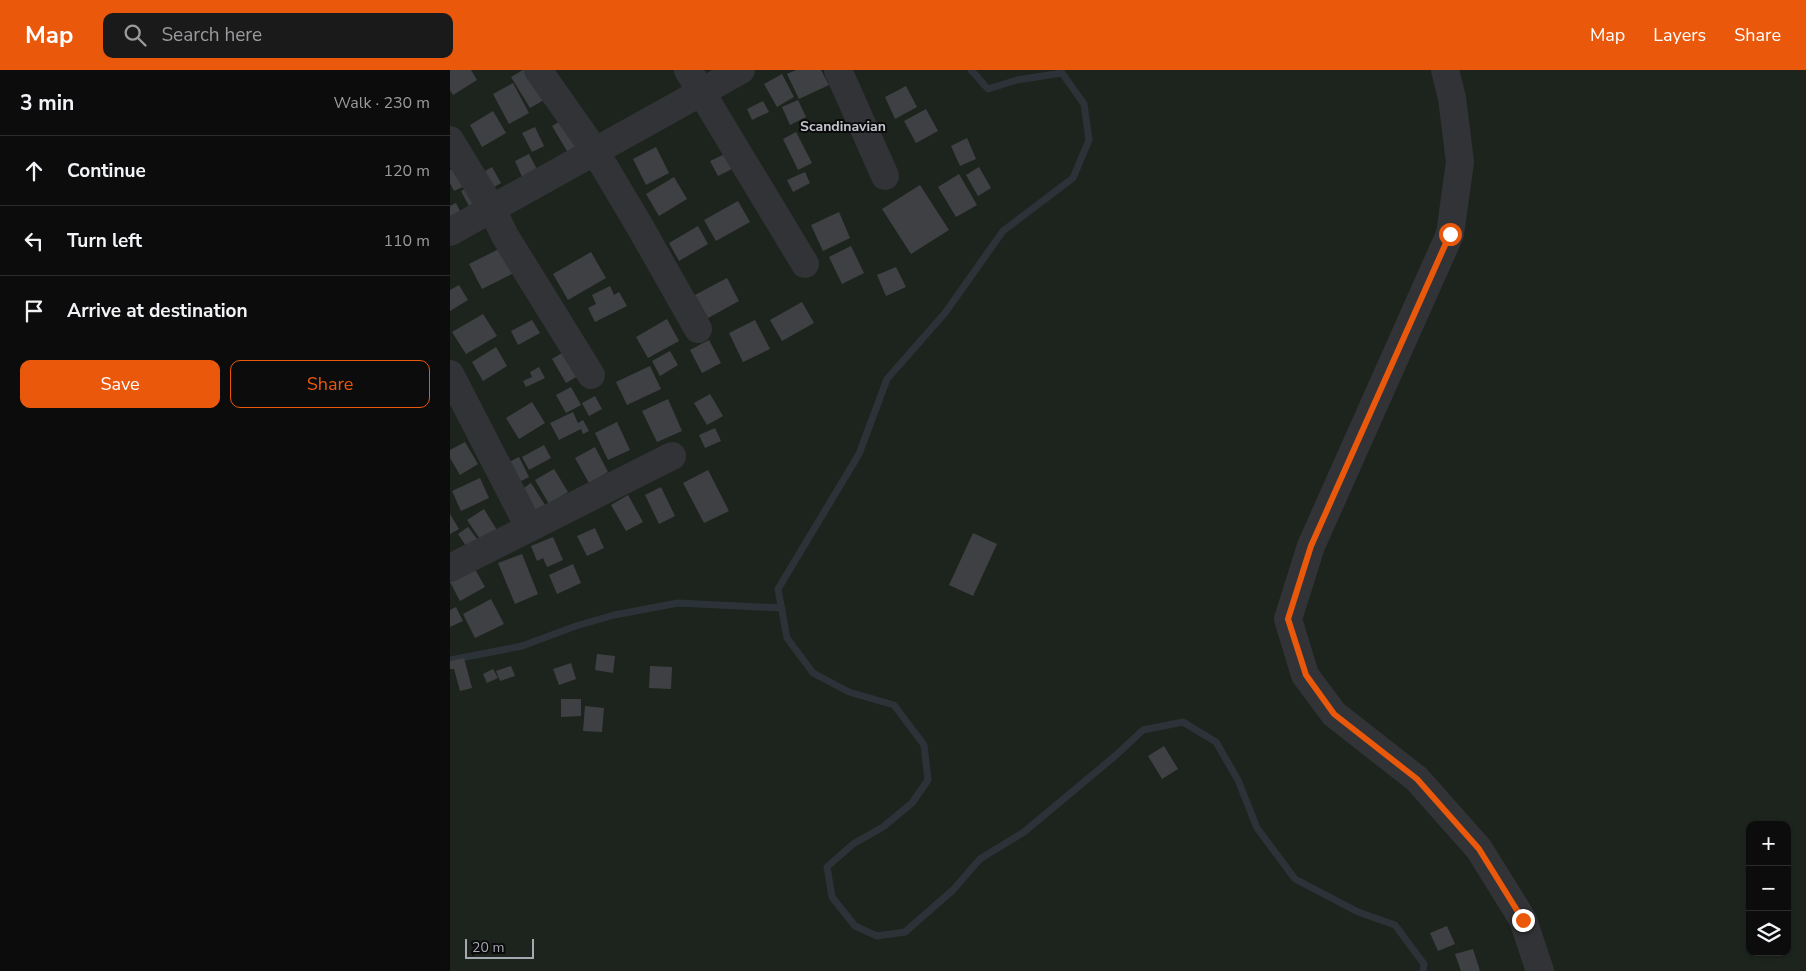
<!DOCTYPE html>
<html lang="en">
<head>
<meta charset="utf-8">
<style>
	:root { --surface:#0c0c0d; --page:#1a1a1b; --text:#f1f3f6; --muted:#9a9b9d; --line:#2c2c2e; --accent:#ea580c }
	body { margin:0; font-family:"Nunito Sans",sans-serif; background:var(--page); color:var(--text) }
	.controls { position:absolute; right:15px; bottom:15px; display:grid; overflow:hidden; border-radius:10px; box-shadow:0 1px 4px #0004 }
	.controls button { width:45px; height:45px; display:grid; place-items:center; padding:0; border:0; border-bottom:1px solid var(--line); background:var(--surface); color:var(--text); font:25px sans-serif }
	.scale { position:absolute; left:15px; bottom:12px; width:69px; box-sizing:border-box; padding-left:5px; border:2px solid #a3a8b1; border-top:0; font-size:14px; line-height:18px; white-space:nowrap; color:#a3a8b1; -webkit-text-stroke:4px #0b0b0c; paint-order:stroke }
	.stop { position:absolute; width:15px; height:15px; margin:-11px; border:4px solid #ea580c; border-radius:50%; background:#fff }
	.stop.end { background:#ea580c; border-color:#fff; box-shadow:0 1px 5px #0008 }
	.list { margin:0; padding:0; list-style:none }
	h2 { display:flex; justify-content:space-between; align-items:center; height:65px; margin:0; padding:0 20px; font-size:21px }
	h2 small { font-size:16px; font-weight:400; color:var(--muted) }
	.list li { display:grid; grid-template-columns:32px 1fr auto; gap:15px; align-items:center; box-sizing:border-box; height:70px; padding:0 20px; border-top:1px solid var(--line) }
	.list b { display:block; font-size:19px; white-space:nowrap }
	.list em { font-size:16px; font-style:normal; color:var(--muted) }
	.actions { display:flex; gap:10px; padding:15px 20px }
	.actions a { flex:1; padding:11px 0; border:1px solid var(--accent); border-radius:10px; text-align:center; font-size:18px; color:var(--accent) }
	.actions .main { background:var(--accent); color:#fff }
	.icon { flex:none; width:28px; height:28px; fill:none; stroke:currentColor; stroke-width:2; stroke-linecap:round; stroke-linejoin:round }
	.map { position:relative; flex:none; width:1356px; height:901px; overflow:hidden }
	header { display:flex; align-items:center; gap:30px; box-sizing:border-box; height:70px; padding:0 25px; background:var(--accent); color:#fff }
	header strong { font-size:24px }
	nav { display:flex; gap:28px; margin-inline-start:auto; font-size:18px }
	.search { width:350px; height:45px; background:var(--page); display:flex; align-items:center; gap:12px; box-sizing:border-box; padding:0 18px; border-radius:10px; color:var(--muted); font-size:19px }
	main { display:flex }
	aside { flex:1; background:var(--surface) }
	.map>svg:first-child { display:block }
	.green { fill:#1d241d; fill-rule:evenodd }
	.lines { fill:none; stroke-linecap:round; stroke-linejoin:round }
	.stream { stroke:#2b3339; stroke-width:7 }
	.building { fill:#3f4044 }
	.minor { stroke:#323336; stroke-width:28 }
	.route { stroke:#ea580c; stroke-width:6 }
	.labels { text-anchor:middle; stroke-width:4; stroke-linejoin:round; paint-order:stroke }
	.neighbourhood-label { font-size:14px; font-weight:bold; fill:#c3c7cd; stroke:#0b0b0c }
</style>
</head>
<body>
<header>
<strong>Map</strong>
<div class="search"><svg class="icon" aria-label="search" viewBox="0 0 24 24"><circle cx="10" cy="10" r="6"/><path d="M15 15l6 6"/></svg>Search here</div>
<nav><a>Map</a><a>Layers</a><a>Share</a></nav>
</header>
<main>
<aside>
<h2>3 min<small>Walk · 230 m</small></h2>
<ul class="list">
<li><svg class="icon" aria-label="ahead" viewBox="0 0 24 24"><path d="M12 20V5M6 11l6-6 6 6"/></svg><div><b>Continue</b></div><em>120 m</em></li>
<li><svg class="icon" aria-label="left" viewBox="0 0 24 24"><path d="M17 20v-9H6M10 6l-5 5 5 5"/></svg><div><b>Turn left</b></div><em>110 m</em></li>
<li><svg class="icon" aria-label="arrive" viewBox="0 0 24 24"><path d="M6 21V4h12l-3 4 3 4H6"/></svg><div><b>Arrive at destination</b></div></li>
</ul>
<div class="actions"><a class="main">Save</a><a>Share</a></div>
</aside>
<div class="map">
<svg width="1356" height="901" viewBox="0 0 1356 901">
	<rect width="100%" height="100%" fill="#101011"/>
	<path class="green" d="M0,0H1356V901H0ZM1300,755H1337V882H1300Z"/>
	<g class="lines">
		<path class="stream" d="M521,0L538,19L567,10L612,3L634,34L639,70L623,108L553,161L495,243L437,309L409,384L328,519L337,568L363,603L399,622L444,635L474,675L478,710L462,733L433,757L403,774L377,797L382,827L405,856L427,866L455,862L503,820L530,789L574,762L665,686L693,660L733,652L766,672L788,710L807,758L845,809L908,842L945,855L974,894L973,901
			M0,590L72,576L126,556L164,545L228,533L332,538"/>
	</g>
	<path class="building" d="M0,0H21L27,10L3,25L0,20Z
		M73,0H77L94,30L80,38L61,7Z
		M346,0H371L379,15L349,29L337,4Z
		M332,4L344,27L327,37L314,14Z
		M63,13L79,43L59,54L43,24Z
		M456,16L467,37L445,49L435,27Z
		M348,30L356,47L340,55L332,37Z
		M313,31L319,42L302,50L297,39Z
		M476,39L488,61L466,73L454,51Z
		M43,41L56,63L32,77L20,55Z
		M114,49L132,78L120,86L102,56Z
		M85,57L94,76L82,82L72,63Z
		M346,62L362,93L348,100L333,69Z
		M517,68L526,89L510,96L501,76Z
		M206,77L219,103L196,115L183,89Z
		M279,82L286,97L268,106L260,91Z
		M79,84L88,101L73,109L65,91Z
		M10,95L19,114L4,121L0,113V100Z
		M42,97L51,113L37,121L28,105Z
		M529,97L541,118L528,126L516,105Z
		M355,102L360,113L343,122L337,110Z
		M509,104L527,135L506,147L488,117Z
		M224,107L237,129L209,146L196,124Z
		M24,115L33,132L20,138L11,121Z
		M470,115L499,160L461,184L432,139Z
		M288,131L300,152L266,171L254,150Z
		M6,133L11,143L0,148V136Z
		M389,142L400,168L373,181L361,155Z
		M248,156L258,174L229,191L219,173Z
		M401,176L414,203L392,214L379,187Z
		M51,178L64,203L32,219L19,194Z
		M141,182L156,208L118,230L103,204Z
		M446,197L456,217L436,226L427,205Z
		M277,208L289,231L258,248L245,225Z
		M9,215L18,230L0,241V220Z
		M160,216L164,225L169,222L177,236L145,252L138,238L146,234L142,225Z
		M352,232L364,253L332,271L320,250Z
		M33,244L47,266L16,284L2,262Z
		M217,249L229,271L198,288L186,267Z
		M82,250L90,263L68,275L61,261Z
		M305,250L320,279L293,292L279,263Z
		M259,270L271,293L252,303L240,280Z
		M46,277L57,296L33,311L22,292Z
		M119,279L133,303L116,313L102,289Z
		M220,281L228,295L210,306L202,291Z
		M200,296L211,319L177,335L166,312Z
		M89,297L95,308L76,317L73,311L82,307L80,302Z
		M121,317L131,335L116,343L106,325Z
		M260,324L273,346L257,355L244,333Z
		M145,326L152,339L139,346L132,333Z
		M218,329L232,361L207,372L192,341Z
		M82,332L95,353L69,369L56,348Z
		M123,342L128,353L133,350L139,361L133,364L131,359L109,370L100,353Z
		M167,352L180,380L158,390L145,363Z
		M265,358L271,371L255,378L249,365Z
		M15,372L28,394L10,405L0,388V380Z
		M94,375L101,388L79,400L72,387Z
		M145,377L158,402L139,413L125,388Z
		M69,387L79,407L65,414L55,394Z
		M104,399L118,422L99,434L85,410Z
		M258,400L279,441L254,453L233,413Z
		M30,408L39,428L11,441L2,421Z
		M81,413L95,435L82,443L68,422Z
		M211,417L225,446L209,454L195,425Z
		M178,425L193,452L176,461L161,435Z
		M34,439L50,465L34,475L17,450Z
		M0,444L9,459L0,464Z
		M18,457L31,474L20,482L8,464Z
		M145,458L154,478L137,486L127,466Z
		M523,463L547,474L523,526L499,515Z
		M103,467L113,490L97,497L93,488L87,491L81,476Z
		M72,484L88,524L65,534L48,493Z
		M123,494L131,513L107,524L99,505Z
		M25,499L35,517L10,531L0,512Z
		M41,529L54,554L25,568L13,544Z
		M6,537L13,551L0,557V540Z
		M147,584L165,586L163,603L145,600Z
		M14,588L22,618L10,621L4,599H0V591Z
		M121,593L126,609L109,615L103,599Z
		M61,596L65,606L50,611L46,601Z
		M200,596L222,597L221,619L199,618Z
		M43,599L48,608L37,613L33,604Z
		M111,629H131V646L111,647Z
		M135,636L154,638L152,662L133,661Z
		M714,676L728,699L712,709L698,686Z
		M997,856L1005,874L988,881L980,863Z
		M1023,879L1030,901H1011L1005,884Z"/>
	<g class="lines">
		<path class="minor" d="M88,0L145,81L189,155L248,259
			M238,0L355,194
			M388,0L435,106
			M995,0L1002,28L1010,92L1000,164L861,476L838,549L855,605L884,644L967,709L1029,779L1073,850L1090,901
			M0,70L42,139L55,166L141,305
			M0,162L291,0
			M0,304L79,457
			M0,498L222,386"/>
	</g>
	<g class="lines">
		<path class="route" d="M1000,164L861,476L838,549L856,605L884,644L967,709L1029,779L1073,850"/>
	</g>
	<g class="labels">
		<g class="neighbourhood-label">
			<text x="393" y="61">Scandinavian</text>
		</g>
	</g>
</svg>
<div class="controls">
<button>+</button>
<button>−</button>
<button><svg class="icon" aria-label="layers" viewBox="0 0 24 24"><path d="M12 4l9 5-9 5-9-5zM3 14l9 5 9-5"/></svg></button>
</div>
<div class="scale">20 m</div>
<div class="stop" style="left:1000px;top:164px"></div>
<div class="stop end" style="left:1073px;top:850px"></div>
</div>
</main>
</body>
</html>
